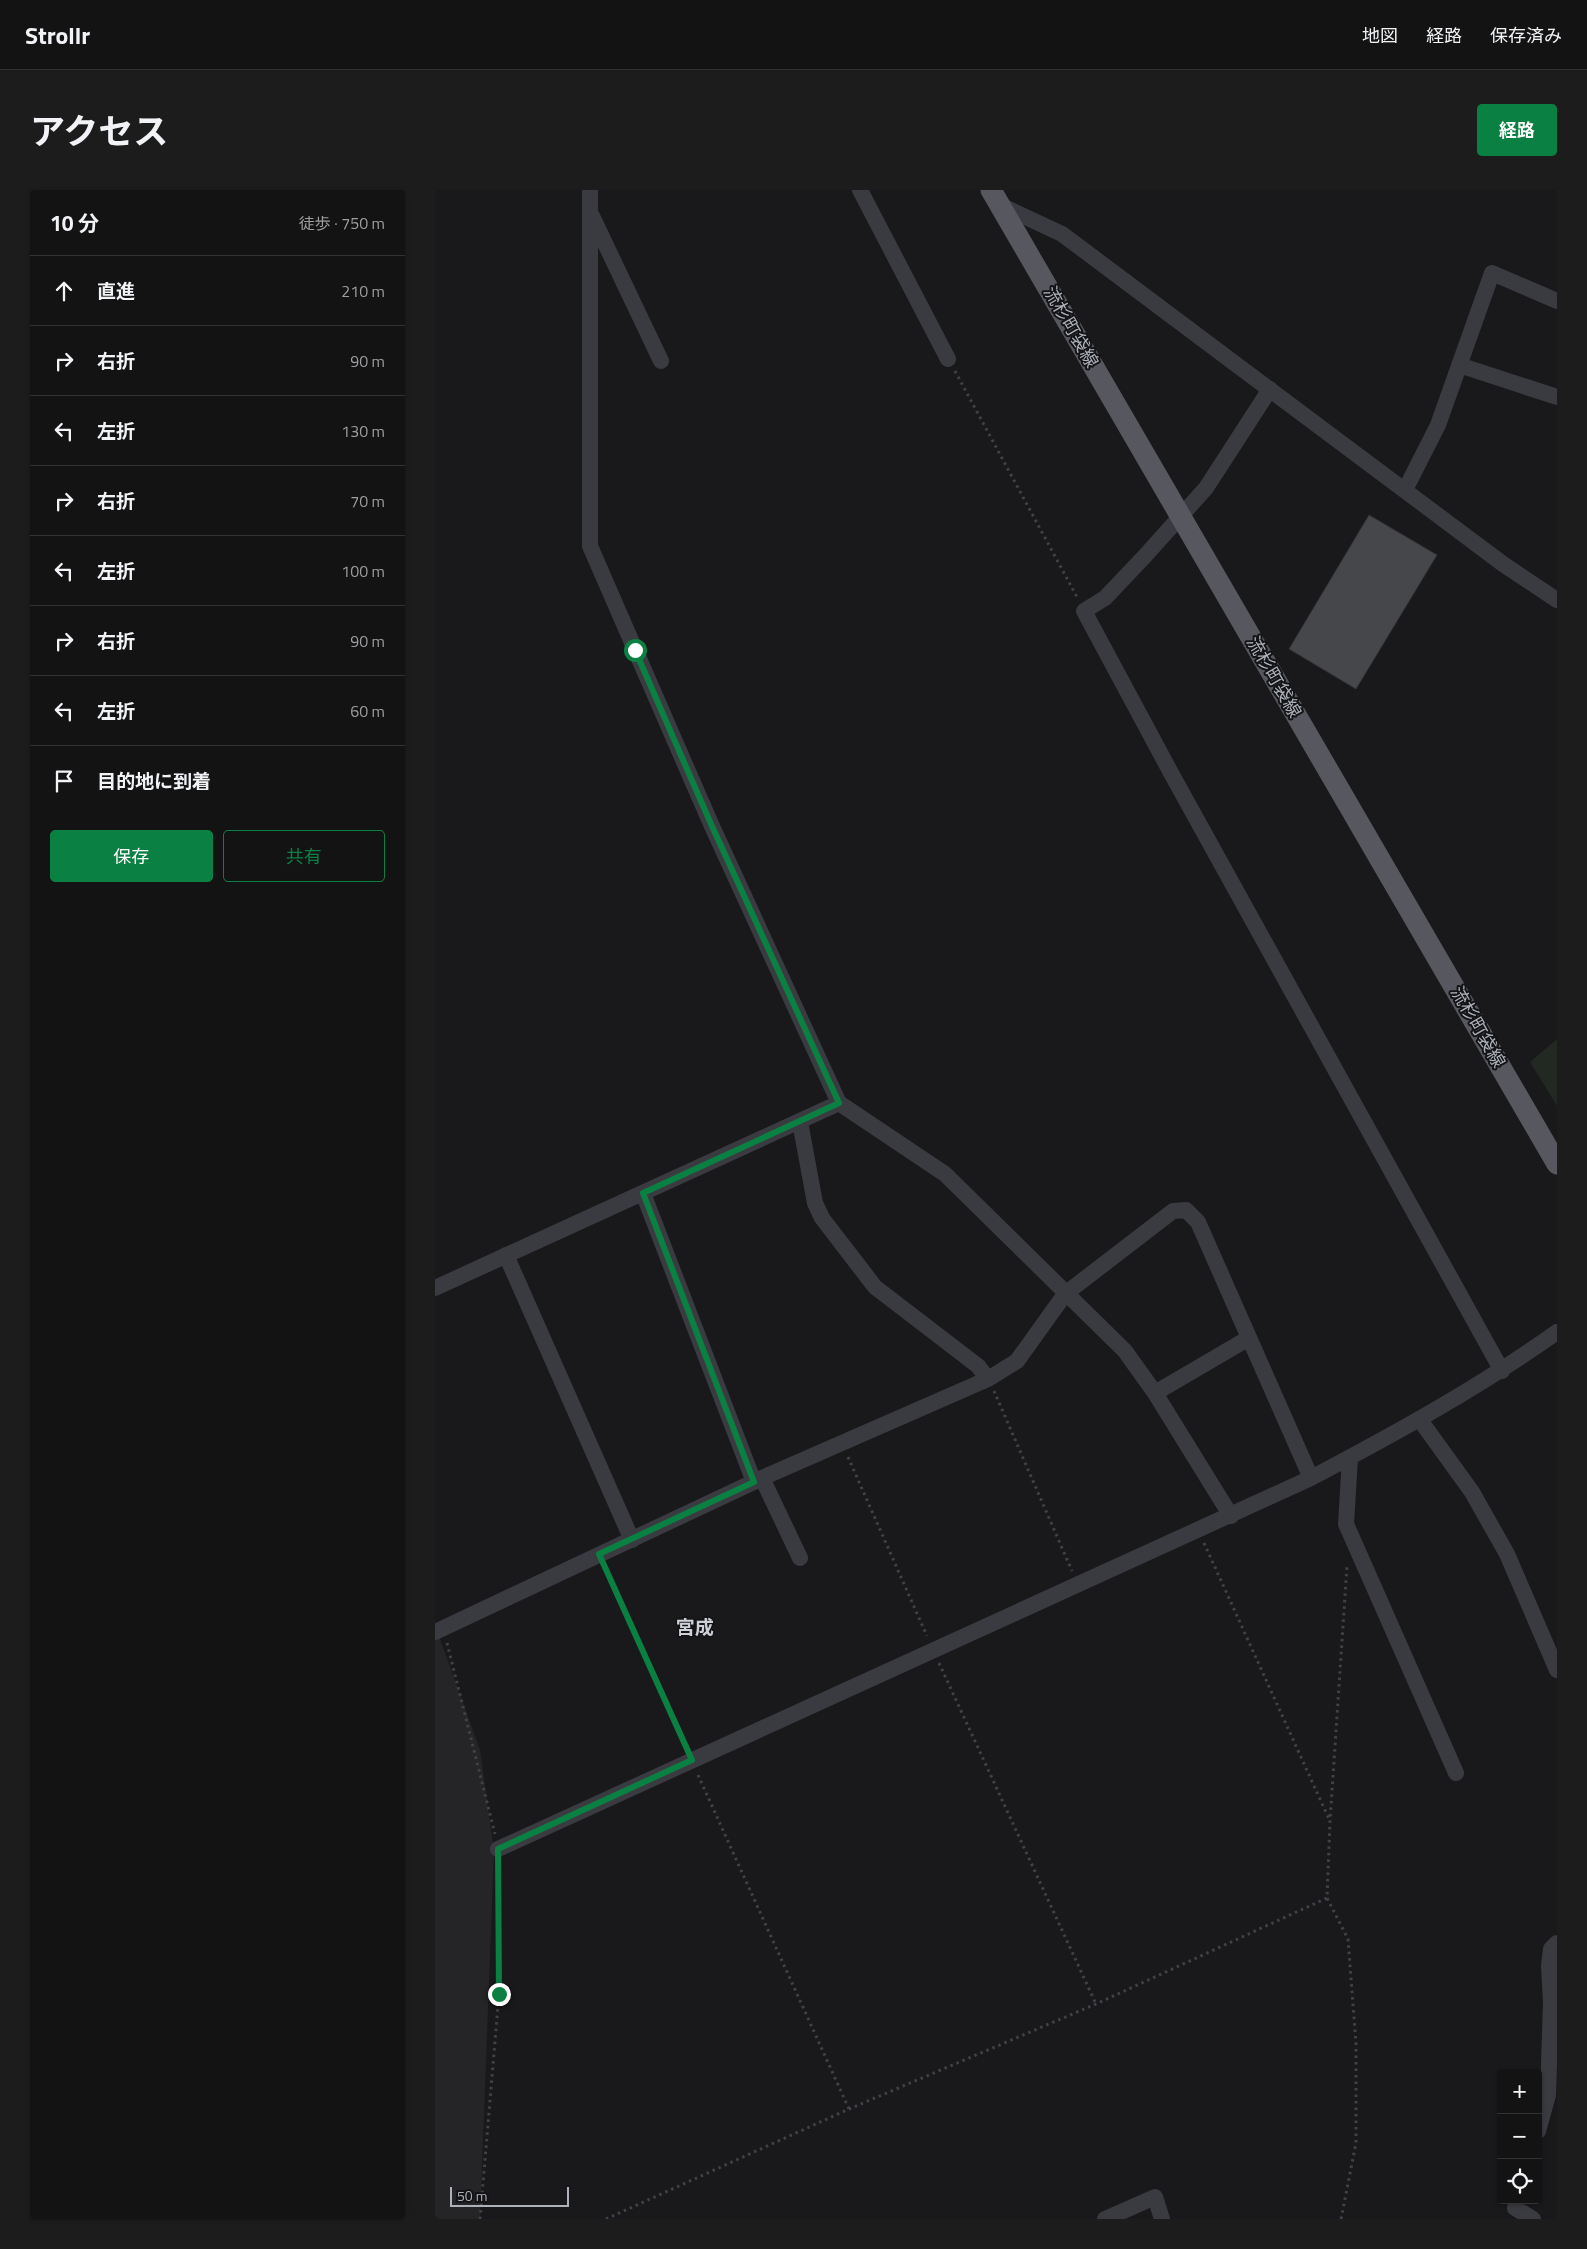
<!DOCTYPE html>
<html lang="ja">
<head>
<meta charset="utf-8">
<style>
	:root { --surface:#131314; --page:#1c1c1d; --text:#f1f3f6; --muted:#9d9ea0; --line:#323234; --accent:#0b8043 }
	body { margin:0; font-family:"Titillium Web","Noto Sans JP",sans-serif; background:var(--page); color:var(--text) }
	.controls { position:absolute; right:15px; bottom:15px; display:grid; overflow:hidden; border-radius:5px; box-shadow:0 1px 4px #0004 }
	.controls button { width:45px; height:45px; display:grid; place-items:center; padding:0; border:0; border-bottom:1px solid var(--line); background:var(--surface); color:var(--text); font:25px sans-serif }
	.scale { position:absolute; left:15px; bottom:12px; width:119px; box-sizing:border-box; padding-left:5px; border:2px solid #acb1ba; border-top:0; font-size:14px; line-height:18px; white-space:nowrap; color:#acb1ba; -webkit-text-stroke:4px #141416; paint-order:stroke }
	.stop { position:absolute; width:15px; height:15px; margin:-11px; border:4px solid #0b8043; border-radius:50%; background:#fff }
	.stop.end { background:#0b8043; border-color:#fff; box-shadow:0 1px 5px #0008 }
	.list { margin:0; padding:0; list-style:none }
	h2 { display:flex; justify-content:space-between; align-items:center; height:65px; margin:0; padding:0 20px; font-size:21px }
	h2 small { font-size:16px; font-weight:400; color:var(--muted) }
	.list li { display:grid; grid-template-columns:32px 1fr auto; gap:15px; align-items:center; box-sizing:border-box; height:70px; padding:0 20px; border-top:1px solid var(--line) }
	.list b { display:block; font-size:19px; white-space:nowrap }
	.list em { font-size:16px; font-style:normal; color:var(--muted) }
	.actions { display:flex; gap:10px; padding:15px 20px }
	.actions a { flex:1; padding:11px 0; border:1px solid var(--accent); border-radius:5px; text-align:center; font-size:18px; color:var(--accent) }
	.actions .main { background:var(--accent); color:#fff }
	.icon { flex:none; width:28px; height:28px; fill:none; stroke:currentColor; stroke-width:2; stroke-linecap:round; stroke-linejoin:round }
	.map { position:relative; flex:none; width:1122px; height:2029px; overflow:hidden; border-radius:5px }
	header { display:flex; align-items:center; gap:30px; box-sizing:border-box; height:70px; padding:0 25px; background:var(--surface); border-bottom:1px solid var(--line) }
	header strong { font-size:24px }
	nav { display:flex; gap:28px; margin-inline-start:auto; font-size:18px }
	.intro { display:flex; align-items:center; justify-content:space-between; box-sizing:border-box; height:120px; padding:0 30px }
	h1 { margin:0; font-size:35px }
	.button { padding:12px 22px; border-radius:5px; background:var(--accent); color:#fff; font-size:18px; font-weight:700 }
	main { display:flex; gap:30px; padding:0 30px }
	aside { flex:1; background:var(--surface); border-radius:5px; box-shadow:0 1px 4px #0004 }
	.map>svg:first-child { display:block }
	.built { fill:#252528 }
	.green { fill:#212922 }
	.building { fill:#46474b; stroke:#333337 }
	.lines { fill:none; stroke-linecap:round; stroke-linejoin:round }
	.path { stroke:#404247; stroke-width:3; stroke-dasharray:2.5 4; stroke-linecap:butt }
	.minor { stroke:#3a3b40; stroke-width:16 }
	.major { stroke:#57585f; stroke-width:21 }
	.route { stroke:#0b8043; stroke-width:6 }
	.labels { text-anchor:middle; stroke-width:4; stroke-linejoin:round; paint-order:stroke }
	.street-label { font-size:18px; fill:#acb1ba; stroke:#141416 }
	.neighbourhood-label { font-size:19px; font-weight:bold; fill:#cdd0d7; stroke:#141416 }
</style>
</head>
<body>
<header>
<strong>Strollr</strong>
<nav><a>地図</a><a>経路</a><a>保存済み</a></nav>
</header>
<div class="intro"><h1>アクセス</h1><a class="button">経路</a></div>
<main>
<aside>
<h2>10 分<small>徒歩 · 750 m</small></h2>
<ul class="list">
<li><svg class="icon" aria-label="ahead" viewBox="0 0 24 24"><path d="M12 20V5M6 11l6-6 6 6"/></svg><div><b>直進</b></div><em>210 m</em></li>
<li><svg class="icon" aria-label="right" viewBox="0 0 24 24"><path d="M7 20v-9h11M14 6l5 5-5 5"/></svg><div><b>右折</b></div><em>90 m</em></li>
<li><svg class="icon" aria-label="left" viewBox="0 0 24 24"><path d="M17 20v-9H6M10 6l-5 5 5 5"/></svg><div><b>左折</b></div><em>130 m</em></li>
<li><svg class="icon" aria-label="right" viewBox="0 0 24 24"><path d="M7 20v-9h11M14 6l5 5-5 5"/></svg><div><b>右折</b></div><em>70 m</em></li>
<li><svg class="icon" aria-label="left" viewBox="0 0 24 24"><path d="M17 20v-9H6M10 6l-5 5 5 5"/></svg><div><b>左折</b></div><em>100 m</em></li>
<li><svg class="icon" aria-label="right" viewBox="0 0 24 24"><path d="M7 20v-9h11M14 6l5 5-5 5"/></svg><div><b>右折</b></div><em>90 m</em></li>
<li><svg class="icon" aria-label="left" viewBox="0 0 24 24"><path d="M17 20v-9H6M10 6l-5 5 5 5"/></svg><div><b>左折</b></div><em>60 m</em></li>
<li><svg class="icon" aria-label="arrive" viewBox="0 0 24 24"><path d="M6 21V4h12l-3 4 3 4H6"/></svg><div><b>目的地に到着</b></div></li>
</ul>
<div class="actions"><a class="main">保存</a><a>共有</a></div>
</aside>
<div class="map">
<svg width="1122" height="2029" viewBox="0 0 1122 2029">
	<rect width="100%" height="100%" fill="#19191b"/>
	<path class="built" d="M4,1446L45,1560L59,1661L45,2029H0V1448Z"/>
	<path class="green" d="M1122,849V916L1095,872Z"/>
	<path class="building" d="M934,325L1002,365L921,499L854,459Z"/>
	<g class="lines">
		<path class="path" d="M520,181L643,409
			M559,1201L637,1381
			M413,1267L492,1446
			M769,1353L894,1629
			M170,1377L252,1558
			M12,1453L60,1644
			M504,1473L661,1814
			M263,1585L414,1919
			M45,2029L64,1804L63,1672
			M171,2029L414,1919L661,1814L892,1708
			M906,2029L921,1953V1854L913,1749L892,1708L895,1631L912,1376"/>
		<path class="minor" d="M155,0V356L276,634L404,913L510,984L690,1161L720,1203L796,1326
			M425,0L513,169
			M565,15L627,44L1068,374L1122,410
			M157,26L226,171
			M1024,175L1122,207
			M835,199L771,298L709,367L670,408L649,421L736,583L1067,1181
			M970,300L1003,235L1057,83L1122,111
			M365,932L380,1013L387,1028L440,1097L543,1176L553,1189
			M208,1003L319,1292
			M71,1065L197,1350
			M0,1098L404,913
			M720,1203L814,1148
			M985,1230L1037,1302L1072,1364L1122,1480
			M915,1268L911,1334L1021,1583
			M327,1288L365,1368
			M0,1442L327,1288L553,1189L582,1171L630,1104L738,1021L751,1020L763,1032L876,1288
			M63,1659L876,1288C961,1243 1043,1198 1122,1142
			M1103,1941L1113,1905L1116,1812L1114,1776L1116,1759L1122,1753
			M1082,2010L1080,2018L1098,2029
			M670,2029L720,2007L727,2029"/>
		<path class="major" d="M556,0L1122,974"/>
	</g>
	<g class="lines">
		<path class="route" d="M64,1804L63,1659L257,1570L164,1364L319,1292L208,1003L404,913L276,634L200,460"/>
	</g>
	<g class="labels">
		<g class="street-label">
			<text transform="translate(636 137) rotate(60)" y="6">流杉町袋線</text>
			<text transform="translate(839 487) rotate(60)" y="6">流杉町袋線</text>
			<text transform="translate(1043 837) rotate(60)" y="6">流杉町袋線</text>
		</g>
		<g class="neighbourhood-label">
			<text x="260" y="1444">宮成</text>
		</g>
	</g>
</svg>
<div class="controls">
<button>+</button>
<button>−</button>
<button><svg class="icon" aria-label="locate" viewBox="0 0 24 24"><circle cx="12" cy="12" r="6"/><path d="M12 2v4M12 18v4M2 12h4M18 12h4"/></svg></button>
</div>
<div class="scale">50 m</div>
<div class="stop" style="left:200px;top:460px"></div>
<div class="stop end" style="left:64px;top:1804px"></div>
</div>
</main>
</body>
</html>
